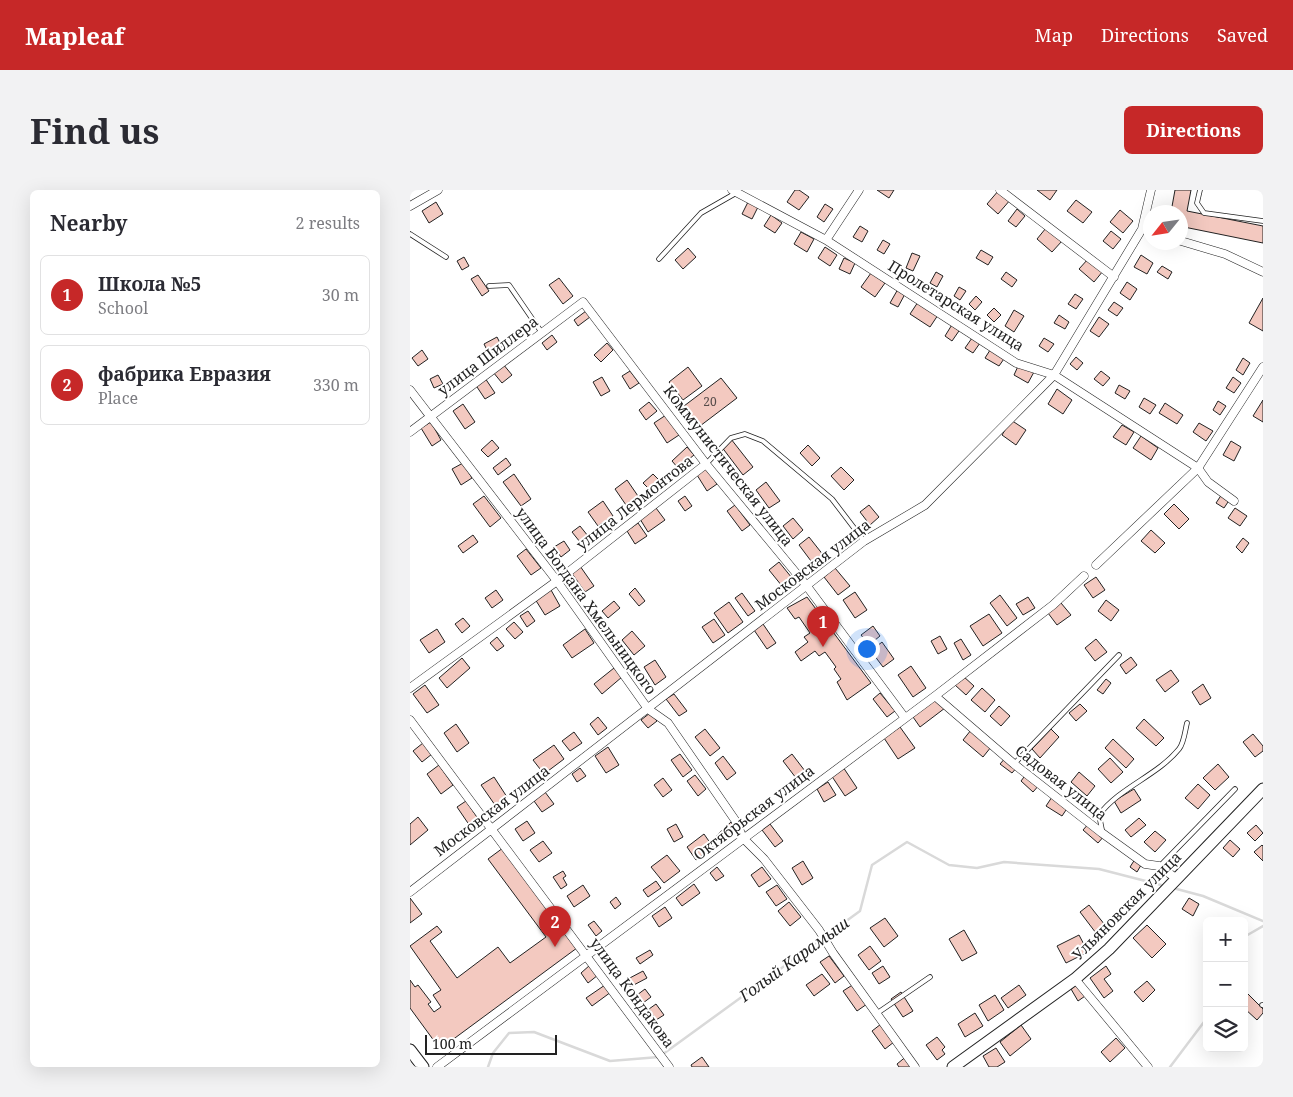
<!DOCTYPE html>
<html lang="en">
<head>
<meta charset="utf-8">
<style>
	:root { --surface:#fff; --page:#f2f2f3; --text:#2b2b33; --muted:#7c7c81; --line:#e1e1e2; --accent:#c62828 }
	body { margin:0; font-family:"Noto Serif",serif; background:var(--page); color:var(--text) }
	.controls { position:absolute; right:15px; bottom:15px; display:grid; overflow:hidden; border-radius:8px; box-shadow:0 5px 20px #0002 }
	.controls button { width:45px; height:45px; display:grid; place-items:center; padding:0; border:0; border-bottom:1px solid var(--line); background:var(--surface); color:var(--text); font:25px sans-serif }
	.compass { position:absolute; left:733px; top:15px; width:45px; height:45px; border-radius:50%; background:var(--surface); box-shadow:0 5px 20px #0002; rotate:240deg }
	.scale { position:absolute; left:15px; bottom:12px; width:132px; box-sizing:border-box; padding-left:5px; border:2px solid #222; border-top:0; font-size:14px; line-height:18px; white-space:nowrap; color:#222; -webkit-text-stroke:4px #fff; paint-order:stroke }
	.you { position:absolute; left:456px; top:458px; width:18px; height:18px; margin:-12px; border:4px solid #fff; border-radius:50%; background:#1a73e8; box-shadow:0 0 0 8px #1a73e833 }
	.badge { display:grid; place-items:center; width:32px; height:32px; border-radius:50%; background:var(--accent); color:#fff; font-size:16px; font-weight:700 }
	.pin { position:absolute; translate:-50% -41px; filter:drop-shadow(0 1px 2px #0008) }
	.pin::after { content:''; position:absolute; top:26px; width:18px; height:15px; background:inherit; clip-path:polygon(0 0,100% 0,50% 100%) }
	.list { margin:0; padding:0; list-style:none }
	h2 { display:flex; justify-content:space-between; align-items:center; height:65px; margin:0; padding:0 20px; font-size:21px }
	h2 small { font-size:16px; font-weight:400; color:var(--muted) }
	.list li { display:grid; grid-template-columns:32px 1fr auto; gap:15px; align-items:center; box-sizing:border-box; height:80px; margin:0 10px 10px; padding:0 10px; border:1px solid var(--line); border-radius:8px }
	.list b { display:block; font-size:19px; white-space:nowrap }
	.list p { margin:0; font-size:16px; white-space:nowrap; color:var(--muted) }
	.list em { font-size:16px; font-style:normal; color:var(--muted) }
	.icon { flex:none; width:28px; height:28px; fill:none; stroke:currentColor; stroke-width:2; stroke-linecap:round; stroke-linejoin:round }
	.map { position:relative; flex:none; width:853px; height:877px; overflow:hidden; border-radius:8px }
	header { display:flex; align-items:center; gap:30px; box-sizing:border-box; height:70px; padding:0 25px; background:var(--accent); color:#fff }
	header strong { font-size:24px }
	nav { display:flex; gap:28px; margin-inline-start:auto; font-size:18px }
	.intro { display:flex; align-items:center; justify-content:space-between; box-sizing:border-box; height:120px; padding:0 30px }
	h1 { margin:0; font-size:35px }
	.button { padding:12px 22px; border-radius:8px; background:var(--accent); color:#fff; font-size:18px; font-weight:700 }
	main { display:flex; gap:30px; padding:0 30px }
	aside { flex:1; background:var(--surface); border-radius:8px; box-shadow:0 5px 20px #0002 }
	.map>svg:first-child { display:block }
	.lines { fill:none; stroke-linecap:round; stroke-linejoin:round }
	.stream { stroke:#d9d9d9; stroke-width:2.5 }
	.building { fill:#f3c9c0; stroke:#222 }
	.lane-casing { stroke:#222; stroke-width:5.5 }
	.street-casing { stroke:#222; stroke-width:9 }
	.secondary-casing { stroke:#222; stroke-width:13 }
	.lane { stroke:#fff; stroke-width:4 }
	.street { stroke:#fff; stroke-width:8 }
	.secondary { stroke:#fff; stroke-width:11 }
	.labels { text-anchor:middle; stroke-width:4; stroke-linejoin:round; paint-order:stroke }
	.number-label { font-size:12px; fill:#564c4a }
	.street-label { font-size:15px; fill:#222; stroke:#fff }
	.water-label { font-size:16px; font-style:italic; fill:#222; stroke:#fff }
</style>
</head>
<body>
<header>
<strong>Mapleaf</strong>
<nav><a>Map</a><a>Directions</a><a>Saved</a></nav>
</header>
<div class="intro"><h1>Find us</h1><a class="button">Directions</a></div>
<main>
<aside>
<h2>Nearby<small>2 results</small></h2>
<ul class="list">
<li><span class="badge">1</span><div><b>Школа №5</b><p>School</p></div><em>30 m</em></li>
<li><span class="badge">2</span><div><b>фабрика Евразия</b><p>Place</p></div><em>330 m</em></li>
</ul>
</aside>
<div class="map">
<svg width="853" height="877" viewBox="0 0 853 877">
	<rect width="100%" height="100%" fill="#fff"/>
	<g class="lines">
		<path class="stream" d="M763,698L793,706L853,731
			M834,747L853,736
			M78,877L83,863L99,843L124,842L200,871L249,867L450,721L462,675L497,652L539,675L567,678L594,672L689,679L755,696
			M760,877L797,828"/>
	</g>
	<path class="building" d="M385,0H389L399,7L389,20L377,12Z
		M467,0H484L479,8Z
		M589,0L601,9L588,24L577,14Z
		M627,0H647L640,10Z
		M765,0H781L777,21L853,36V53L774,37L775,33L771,32V22H761Z
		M666,10L682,22L673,33L657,21Z
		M26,12L33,24L19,33L12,21Z
		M338,12L348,17L342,29L332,24Z
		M415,14L423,19L414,32L407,27Z
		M607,19L615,26L606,37L598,31Z
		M710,20L723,31L713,43L700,32Z
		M361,25L372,33L365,43L354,36Z
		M450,36L458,41L452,52L443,47Z
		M636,38L652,51L642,62L627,49Z
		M701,41L711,49L703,59L693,51Z
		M391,42L404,49L397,62L384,54Z
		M473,50L480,54L474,64L467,60Z
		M415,57L427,65L420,76L408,68Z
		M278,58L286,67L273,79L265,70Z
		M571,60L583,67L578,75L566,68Z
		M502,63L510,66L503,81L496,78Z
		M731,65L743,73L737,84L724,77Z
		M54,67L59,76L52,80L47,71Z
		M434,68L445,73L440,84L429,79Z
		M678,69L693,81L684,92L669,79Z
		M752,76L762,82L758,89L747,82Z
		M526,82L533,86L527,97L520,93Z
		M596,82L607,90L602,97L591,89Z
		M461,83L475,93L465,107L451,97Z
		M68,85L79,101L72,106L61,89Z
		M149,88L163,106L153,114L139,95Z
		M717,92L727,99L720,110L710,103Z
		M549,97L556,101L550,110L544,106Z
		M488,99L495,104L488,117L480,113Z
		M665,104L673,109L666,119L658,114Z
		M566,106L572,112L565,120L559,114Z
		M853,108V141L839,133Z
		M508,112L528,125L520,137L500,124Z
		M704,112L713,118L707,126L698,120Z
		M584,118L591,125L584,132L577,125Z
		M604,120L614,126L604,142L595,136Z
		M176,121L180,127L168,136L164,130Z
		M649,125L659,132L655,139L644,133Z
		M689,127L699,134L689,147L680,141Z
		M543,133L551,138L542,151L535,146Z
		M142,145L147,152L137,160L132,153Z
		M87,147L92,157L79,164L74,154Z
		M562,148L570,153L563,163L555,158Z
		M634,148L644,154L638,162L629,156Z
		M197,153L203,160L191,172L184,165Z
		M582,157L596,166L589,176L575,168Z
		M12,160L18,169L8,176L2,168Z
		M666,167L673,173L667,180L660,174Z
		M833,168L840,173L833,185L826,180Z
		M93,174L102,185L92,193L83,182Z
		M609,174L624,182L618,193L604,185Z
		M278,177L292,196L273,210L259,192Z
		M220,181L229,193L220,199L212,186Z
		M691,181L700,188L693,196L684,189Z
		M28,185L33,194L24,198L20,189Z
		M192,187L200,201L191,206L183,192Z
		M823,187L831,193L824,203L816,198Z
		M75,188L85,203L75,209L65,194Z
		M311,188L327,208L290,236L274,216Z
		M709,195L720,201L715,209L705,203Z
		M647,199L662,210L653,224L638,214Z
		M734,208L746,215L740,224L729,217Z
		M853,210V232L843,226Z
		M808,211L816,216L810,225L803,220Z
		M239,212L247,221L236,230L229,220Z
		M755,213L773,225L767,234L749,223Z
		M53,214L65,232L55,239L43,221Z
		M256,225L269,245L257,253L244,233Z
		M601,230L616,240L606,255L592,245Z
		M21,232L31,250L22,256L11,238Z
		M789,233L803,241L796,251L783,242Z
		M712,235L724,242L716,255L703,247Z
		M731,246L748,258L741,270L723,258Z
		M321,249L343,277L333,285L311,256Z
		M82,250L89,258L78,267L71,260Z
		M821,251L831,257L824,271L813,265Z
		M398,255L410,268L402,276L390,263Z
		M277,257L284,265L268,278L262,271Z
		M96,268L101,275L88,285L83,278Z
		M53,273L62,288L51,295L42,279Z
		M431,277L444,290L434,300L421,286Z
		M296,278L307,294L297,301L287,285Z
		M104,284L121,309L111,316L93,292Z
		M243,284L250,291L240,300L233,293Z
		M217,290L228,306L216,315L205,299Z
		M356,292L370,311L359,318L346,300Z
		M814,301L822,306L814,318L806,313Z
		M74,306L91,328L80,337L63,314Z
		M275,306L282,316L275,321L268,311Z
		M193,311L203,326L188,336L178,322Z
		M764,314L779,329L769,339L754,324Z
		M325,315L340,335L332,341L317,321Z
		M459,315L469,327L460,335L450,322Z
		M246,318L255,330L238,342L230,329Z
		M825,318L837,326L830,336L818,328Z
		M383,328L393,340L383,349L373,336Z
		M228,333L237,346L225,354L217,341Z
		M170,336L178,346L170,352L162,342Z
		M741,340L755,353L745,363L731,351Z
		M63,345L68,352L53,363L48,356Z
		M399,347L414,366L404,375L389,355Z
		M833,348L839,353L832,363L826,357Z
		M154,351L160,360L151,367L144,357Z
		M116,359L131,378L121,385L107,366Z
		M369,372L382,388L372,396L359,380Z
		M170,376L184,396L175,402L161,382Z
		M425,378L440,396L428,405L414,387Z
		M686,387L695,400L683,408L674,395Z
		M225,398L235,411L229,416L219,404Z
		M86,400L93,410L82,418L75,408Z
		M141,400L150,416L135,425L125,409Z
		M445,402L457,420L445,428L433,410Z
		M332,403L345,421L338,426L325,408Z
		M590,405L607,428L597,436L580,413Z
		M397,407L461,493L437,510L427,492L431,489L424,479L426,477L415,462L409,466L405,461L391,471L385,462L398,452L394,447L400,443L389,427L385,429L377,418Z
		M618,407L625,418L613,425L606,414Z
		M696,410L709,420L701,431L688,421Z
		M204,411L210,418L198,428L192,421Z
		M319,412L333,432L318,443L304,423Z
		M651,413L661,425L647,435L638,423Z
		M118,421L125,431L117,437L110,426Z
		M579,424L592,443L573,456L560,436Z
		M53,428L60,436L52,443L45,434Z
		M304,429L315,445L303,453L292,437Z
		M104,432L113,442L105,449L96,439Z
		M353,434L366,453L357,459L344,440Z
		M463,436L470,446L459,455L451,445Z
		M27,439L35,452L19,463L10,450Z
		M175,439L184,453L162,468L153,455Z
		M222,441L235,456L224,465L212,450Z
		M530,446L537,459L528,464L521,451Z
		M87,447L94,456L87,461L80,453Z
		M551,449L561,465L553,470L544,453Z
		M686,449L697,462L685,471L675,458Z
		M472,452L484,469L473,477L461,461Z
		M721,467L727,475L716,484L710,475Z
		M52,468L60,478L37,498L29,488Z
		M245,470L256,487L245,495L234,477Z
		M501,476L516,498L503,507L488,485Z
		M204,478L212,487L192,504L184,494Z
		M761,480L769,491L755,502L746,490Z
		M553,486L564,496L556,505L545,495Z
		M696,489L701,493L693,504L687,500Z
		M793,494L801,508L790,515L782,502Z
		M15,495L29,515L17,523L3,504Z
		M572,498L585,510L575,522L561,510Z
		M470,503L485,521L477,527L463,509Z
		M264,504L277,521L269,526L256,509Z
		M528,508L535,518L510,537L503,527Z
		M670,514L677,521L666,531L659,523Z
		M589,516L600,526L591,536L580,526Z
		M240,523L247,531L238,538L231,530Z
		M188,527L197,538L188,545L180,534Z
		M734,529L754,548L746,556L726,538Z
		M46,534L59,553L47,562L34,543Z
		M490,537L505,558L488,569L474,548Z
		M295,539L310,558L300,566L285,547Z
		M641,539L649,547L630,568L622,559Z
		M561,540L581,557L573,567L553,550Z
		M164,542L172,553L160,561L152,551Z
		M843,544L853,556V561L845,567L833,552Z
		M703,549L724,569L716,578L695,558Z
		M13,553L22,564L12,572L3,561Z
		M144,555L154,569L134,584L123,570Z
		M198,557L209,575L196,583L185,566Z
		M270,564L282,580L273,587L261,570Z
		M382,564L395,581L386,588L373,571Z
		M313,566L326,583L317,590L305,573Z
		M597,566L608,576L602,583L590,574Z
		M700,568L713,582L701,593L688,579Z
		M808,574L819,587L805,600L793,588Z
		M29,575L43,595L31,604L17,584Z
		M433,577L447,598L435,606L421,585Z
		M170,578L176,586L167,592L162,584Z
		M669,582L685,596L677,606L661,592Z
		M617,583L630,594L623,602L611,591Z
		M285,585L296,599L288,606L277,591Z
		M84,587L97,607L85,615L71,595Z
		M253,588L262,600L253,607L244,595Z
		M418,592L426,605L414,612L407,599Z
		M788,594L800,605L788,619L775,608Z
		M724,599L731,610L711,623L704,611Z
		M135,602L144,614L132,622L124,611Z
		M642,607L658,617L652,626L636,616Z
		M56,611L71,633L62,639L47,617Z
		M8,627L18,640L0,655V634Z
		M729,628L736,635L721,647L715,640Z
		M117,631L125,643L113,651L105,639Z
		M321,632L326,639L312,652L306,646Z
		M680,632L695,645L688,653L673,640Z
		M266,634L273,647L264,652L257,639Z
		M360,634L373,651L365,657L352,640Z
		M846,635L853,643L845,651L837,643Z
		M745,641L756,650L745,662L734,652Z
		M294,644L303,657L286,670L277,657Z
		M820,650L830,659L823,667L813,658Z
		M133,651L142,663L129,672L120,660Z
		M97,655L171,755L30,859L0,818V790L5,797L8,795L21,812L18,814L24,822L31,817L23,805L31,800L0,756L27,736L32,742L20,751L47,788L88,757L100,773L136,747L78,669Z
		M852,655L853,656V671L844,662Z
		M257,665L270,681L254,693L241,677Z
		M727,666L734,670L727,682L720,677Z
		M393,671L403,688L392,695L382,678Z
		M307,677L314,686L306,691L300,683Z
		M352,677L361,689L349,697L341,685Z
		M153,681L156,686L153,688L157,695L151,699L143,687Z
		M246,691L251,698L238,707L233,700Z
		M284,694L290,703L272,716L266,708Z
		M173,695L180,706L164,717L157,706Z
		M367,695L377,709L366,716L356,702Z
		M206,707L211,714L205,719L200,712Z
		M0,708L12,724L0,733Z
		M779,708L789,714L783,726L772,719Z
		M379,712L391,727L380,736L368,721Z
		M679,715L699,740L689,747L670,722Z
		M255,717L262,728L249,737L242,726Z
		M475,728L488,746L474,757L460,738Z
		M184,731L192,741L186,746L178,735Z
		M737,735L756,754L742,768L723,748Z
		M554,740L567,763L552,771L539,749Z
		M669,745L678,762L656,773L647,756Z
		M460,756L471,771L459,780L448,765Z
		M240,760L243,765L230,774L226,768Z
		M419,766L434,786L425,793L410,772Z
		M180,775L188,785L178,793L171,783Z
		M473,776L480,787L469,794L462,783Z
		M696,776L701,784L694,789L703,801L694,808L680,788Z
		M233,781L237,788L220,797L216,790Z
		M412,784L420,794L404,806L396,795Z
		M737,791L745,800L733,812L724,802Z
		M671,792L678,804L668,811L661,799Z
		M444,794L457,814L447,821L433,801Z
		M195,795L201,802L182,816L176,808Z
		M609,795L616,805L598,818L591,808Z
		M235,799L241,807L233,813L227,805Z
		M491,802L503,821L493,827L481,809Z
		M837,803L853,819V823L847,830L834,818V805Z
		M585,805L594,820L578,831L569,815Z
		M246,814L254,825L246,830L239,819Z
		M565,823L573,836L555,847L548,834Z
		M471,834L484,852L475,859L462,841Z
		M611,835L621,849L600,866L590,852Z
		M527,847L535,857L532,860L535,864L527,870L516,855Z
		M706,848L715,858L700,872L691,862Z
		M586,858L595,872L587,877H579L573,866Z
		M498,865L507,877H489L487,874Z
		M292,867L299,877H282L281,875Z"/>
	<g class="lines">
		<defs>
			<path id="lane" d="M790,0L787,13L794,23L853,31
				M0,44L36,67
				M249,69L291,23L326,3
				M79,96L99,95L132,143
				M296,274L321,248L335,244L353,251L422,309L454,351
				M604,574L709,465
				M692,640L689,625C710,597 747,586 769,559C774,553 775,541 777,533
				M750,676L825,599
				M852,815H853
				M466,824L520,787"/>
			<path id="street" d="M322,0L416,50L606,173L644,185L788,278L798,292L824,311
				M590,0L704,87
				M0,16L28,0
				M416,50L449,0
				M771,51L815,64L853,82
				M0,200L147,391L238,519L258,533L325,630L333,648L354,669L409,740L423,763L505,877
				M0,242L173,112L296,274L396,395L495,528
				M686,375L788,278L853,177
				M0,498L147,391L296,274
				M525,506L604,574L692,643L735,674L749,676L767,689
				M0,530L259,877
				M0,702L454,351L515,315L644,185L732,39L741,0
				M665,789L738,877
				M27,877L525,506L643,415L674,386"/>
			<path id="secondary" d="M0,860L13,877
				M543,877L665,789L699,759L853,599"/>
		</defs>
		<use href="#lane" class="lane-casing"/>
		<use href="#street" class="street-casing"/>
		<use href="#secondary" class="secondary-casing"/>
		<use href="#lane" class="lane"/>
		<use href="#street" class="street"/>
		<use href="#secondary" class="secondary"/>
	</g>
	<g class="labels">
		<g class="number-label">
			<text x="300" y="216">20</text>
		</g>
		<g class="street-label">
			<text transform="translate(546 116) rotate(32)" y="5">Пролетарская улица</text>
			<text transform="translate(78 166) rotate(-37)" y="5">улица Шиллера</text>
			<text transform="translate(318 276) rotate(52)" y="5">Коммунистическая улица</text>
			<text transform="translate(225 313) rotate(-38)" y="5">улица Лермонтова</text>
			<text transform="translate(403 375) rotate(-37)" y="5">Московская улица</text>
			<text transform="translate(176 411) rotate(54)" y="5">улица Богдана Хмельницкого</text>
			<text transform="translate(651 593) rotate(38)" y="5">Садовая улица</text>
			<text transform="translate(82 621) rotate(-37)" y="5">Московская улица</text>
			<text transform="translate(344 623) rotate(-37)" y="5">Октябрьская улица</text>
			<text transform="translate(717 716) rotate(-45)" y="5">Ульяновская улица</text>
			<text transform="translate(222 803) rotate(54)" y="5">улица Кондакова</text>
		</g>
		<g class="water-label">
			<text transform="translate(384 769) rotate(-36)" y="6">Голый Карамыш</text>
		</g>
	</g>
</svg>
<div class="controls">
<button>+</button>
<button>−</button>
<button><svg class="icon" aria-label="layers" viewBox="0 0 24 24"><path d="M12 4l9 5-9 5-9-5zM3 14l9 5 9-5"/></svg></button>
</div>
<svg class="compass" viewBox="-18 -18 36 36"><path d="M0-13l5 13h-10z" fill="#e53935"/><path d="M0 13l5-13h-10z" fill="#7c7c81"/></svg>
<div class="scale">100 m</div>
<div class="you"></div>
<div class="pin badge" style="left:413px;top:457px">1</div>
<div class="pin badge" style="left:145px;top:757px">2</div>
</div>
</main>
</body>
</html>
